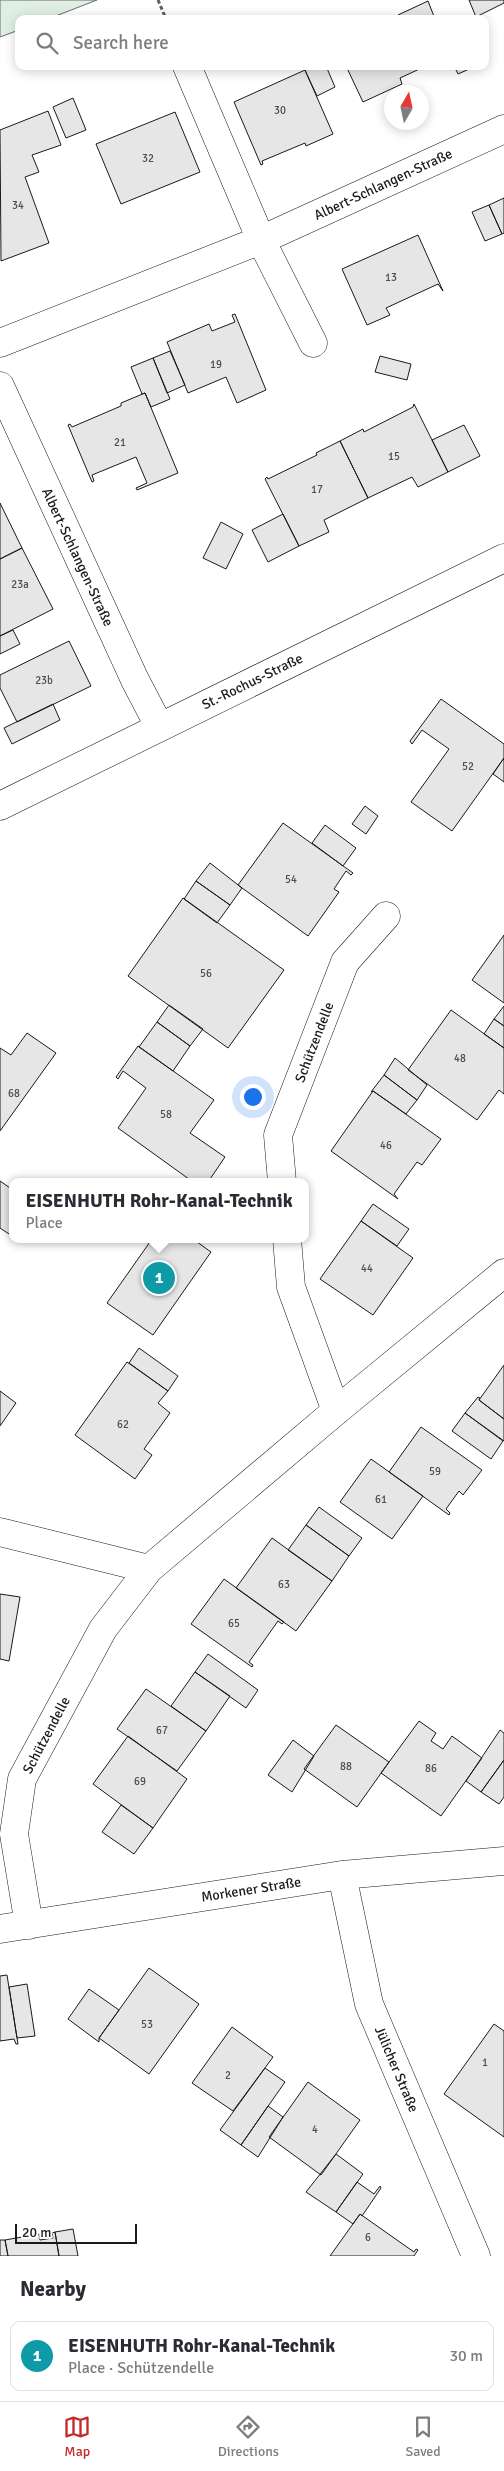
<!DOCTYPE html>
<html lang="en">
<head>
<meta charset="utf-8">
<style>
	:root { --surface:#fff; --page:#f2f2f3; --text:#2b2b33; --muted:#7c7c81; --line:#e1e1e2; --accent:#c62828 }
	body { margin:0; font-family:Signika,sans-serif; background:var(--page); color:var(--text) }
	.compass { position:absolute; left:384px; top:85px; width:45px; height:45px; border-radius:50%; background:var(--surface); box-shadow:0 2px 12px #0003; rotate:9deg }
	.scale { position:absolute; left:15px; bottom:12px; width:122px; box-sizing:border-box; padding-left:5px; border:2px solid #1a1a1a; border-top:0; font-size:14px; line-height:18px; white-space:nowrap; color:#1a1a1a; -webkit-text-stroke:4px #fff; paint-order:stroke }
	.you { position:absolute; left:252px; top:1096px; width:18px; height:18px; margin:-12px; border:4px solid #fff; border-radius:50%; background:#1a73e8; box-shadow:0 0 0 8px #1a73e833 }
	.badge { display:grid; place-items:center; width:32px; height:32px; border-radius:50%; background:var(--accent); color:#fff; font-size:16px; font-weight:700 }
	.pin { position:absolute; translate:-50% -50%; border:2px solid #fff; box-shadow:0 1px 5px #0006 }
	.popup { position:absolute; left:9px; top:1178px; width:300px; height:65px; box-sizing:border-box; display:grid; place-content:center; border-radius:10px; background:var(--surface); filter:drop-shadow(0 1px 4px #0005); font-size:16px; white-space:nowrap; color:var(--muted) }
	.popup b { font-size:19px; color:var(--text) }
	.popup::after { content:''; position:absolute; left:50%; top:100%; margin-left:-10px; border:10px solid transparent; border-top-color:var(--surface) }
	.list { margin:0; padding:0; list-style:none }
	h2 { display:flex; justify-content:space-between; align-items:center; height:65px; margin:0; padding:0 20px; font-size:21px }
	h2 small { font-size:16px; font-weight:400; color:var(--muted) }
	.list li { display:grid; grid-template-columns:32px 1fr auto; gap:15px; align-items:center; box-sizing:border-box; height:70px; margin:0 10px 10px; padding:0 10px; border:1px solid var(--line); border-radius:10px }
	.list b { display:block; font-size:19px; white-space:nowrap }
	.list p { margin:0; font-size:16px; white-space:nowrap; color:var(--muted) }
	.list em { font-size:16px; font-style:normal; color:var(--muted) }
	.icon { flex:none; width:28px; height:28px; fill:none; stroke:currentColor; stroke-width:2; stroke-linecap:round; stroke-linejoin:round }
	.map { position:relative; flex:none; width:504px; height:2256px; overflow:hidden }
	.search { position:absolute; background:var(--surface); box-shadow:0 2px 12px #0003; left:15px; right:15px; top:15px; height:55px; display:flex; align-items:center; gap:12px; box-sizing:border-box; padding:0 18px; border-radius:10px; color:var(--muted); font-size:19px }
	.sheet { height:145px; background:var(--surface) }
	nav { display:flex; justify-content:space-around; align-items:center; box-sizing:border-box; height:70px; border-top:1px solid var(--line); background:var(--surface); font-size:14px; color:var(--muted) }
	nav a { display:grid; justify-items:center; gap:2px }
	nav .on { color:var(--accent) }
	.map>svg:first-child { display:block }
	.green { fill:#e0efe3; stroke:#6a6a6a }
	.building { fill:#e6e6e6; stroke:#1a1a1a }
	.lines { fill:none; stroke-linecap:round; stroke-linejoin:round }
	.minor-casing { stroke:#1a1a1a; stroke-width:29 }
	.path { stroke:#5f5f5f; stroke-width:3; stroke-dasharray:4 2.5; stroke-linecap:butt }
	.minor { stroke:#fff; stroke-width:28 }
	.labels { text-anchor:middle; stroke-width:4; stroke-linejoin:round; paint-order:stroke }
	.number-label { font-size:11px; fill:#4d4d4d }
	.street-label { font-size:14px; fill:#1a1a1a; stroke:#fff }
</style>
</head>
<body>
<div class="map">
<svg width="504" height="2256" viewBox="0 0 504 2256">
	<rect width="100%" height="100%" fill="#fff"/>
	<path class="green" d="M0,0H97L48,19H19V30L0,37Z"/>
	<path class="building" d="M469,0H504V3L476,17Z
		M428,1L435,19H400L398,15Z
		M303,66H326L335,87L317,96Z
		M346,66H426L400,78L402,84L363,102Z
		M454,66H476L458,74Z
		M305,70L333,134L306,146L305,143L262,161L263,164L261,165L234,102Z
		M73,98L86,130L66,138L53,107Z
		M48,111L61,145L32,155L39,172L25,177L49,243L1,261L0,130Z
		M175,112L200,172L121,204L96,144Z
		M504,198V233L502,234L489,205Z
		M489,205L502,234L485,241L472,212Z
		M418,235L443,291L438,284L386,308L390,315L367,325L342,269Z
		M235,314L266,390L237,403L226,377L188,393L167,342L209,324L212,331L235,322L232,315Z
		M170,351L185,385L167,393L153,358Z
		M380,356L411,364L407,380L375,372Z
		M153,358L170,399L151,407L145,393L142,394L131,367Z
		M145,393L178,473L137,490L136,488L147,483L136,457L92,475L94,481L92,482L68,425L70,424L72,427L121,406V403Z
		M414,404L448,472L418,487L412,477L368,498L340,441L363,429L364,432L413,407Z
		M464,425L480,456L448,472L432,440Z
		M340,441L368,498L324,520L329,532L299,546L265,479L267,477L268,479L317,455L316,453Z
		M0,503L22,548L0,559Z
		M283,514L299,546L268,562L252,530Z
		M221,522L243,534L226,569L203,558Z
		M22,548L53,609L0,636V559Z
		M13,630L20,644L0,654V636Z
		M69,641L91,686L17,722L0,688V675Z
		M441,699L504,744V758L452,831L411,802L449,749L422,730L412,744L410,741Z
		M53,704L60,720L12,744L4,728Z
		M504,758V782L493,774Z
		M365,806L378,816L366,834L352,824Z
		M283,823L353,873L351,875L346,871L334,889L339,892L308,936L238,885Z
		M325,825L356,848L343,866L312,843Z
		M210,863L242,888L230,905L196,881Z
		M196,881L230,905L217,923L184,899Z
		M183,898L284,970L228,1048L128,976Z
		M504,935V1003L472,980Z
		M169,1005L203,1029L190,1046L157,1022Z
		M504,1006V1026L494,1019Z
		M451,1010L504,1048V1094L499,1090L477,1120L408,1070Z
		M494,1019L504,1026V1048L484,1034Z
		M157,1022L190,1046L173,1071L139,1047Z
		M27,1033L56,1053L0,1131V1048L11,1055Z
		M138,1046L214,1100L190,1133L225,1157L208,1182H193L118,1128L146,1088L123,1071L118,1079L116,1077Z
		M395,1058L427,1085L417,1100L384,1075Z
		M384,1075L417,1100L406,1114L373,1091L371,1092Z
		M373,1091L441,1139L422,1165L417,1162L394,1194L398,1199L331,1151Z
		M0,1181L13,1190V1229L9,1234L0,1228Z
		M373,1204L409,1229L397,1246L361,1221Z
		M361,1221L413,1258L373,1315L320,1279Z
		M152,1239H193L211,1252L153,1335L107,1303Z
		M139,1348L178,1376L168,1391L129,1363Z
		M127,1362L168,1391L158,1403L170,1413L144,1449L152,1455L135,1479L75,1435Z
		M504,1365V1419L479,1400Z
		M0,1391L16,1403L0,1426Z
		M478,1397L480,1398L479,1400L504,1419V1441L465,1413Z
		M465,1413L503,1441L491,1459L452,1431Z
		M421,1427L482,1470L463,1495L459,1491L446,1509L450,1513L449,1515L389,1472Z
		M371,1459L423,1496L392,1539L340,1502Z
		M319,1507L362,1538L349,1556L306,1525Z
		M306,1525L349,1556L332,1581L288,1550Z
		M272,1538L332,1581L296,1631L236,1588Z
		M224,1579L284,1622L282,1624L278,1621L249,1662L253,1665L252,1667L191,1624Z
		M0,1594L20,1597L9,1661L0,1659Z
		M208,1654L258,1690L246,1708L195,1672Z
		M195,1672L230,1696L206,1731L171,1706Z
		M146,1689L206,1731L177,1771L117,1729Z
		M419,1721L436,1733L431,1741L443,1749L452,1736L482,1758L441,1816L381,1773Z
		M336,1725L389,1762L357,1807L304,1769Z
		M500,1730L504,1733V1760L481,1792L466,1781Z
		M128,1736L187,1779L153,1828L93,1784Z
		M293,1740L314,1756L292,1792L268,1775Z
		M504,1760V1797L499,1804L481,1792Z
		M121,1805L153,1828L134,1854L102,1832Z
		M149,1968L199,2004L149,2074L99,2038Z
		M7,1975L18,2044H16L14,2039L0,2041V1976Z
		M27,1984L35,2036L17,2038L9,1987Z
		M89,1989L119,2010L99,2038V2042L68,2019Z
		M494,2024L504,2031V2137L444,2094Z
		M232,2027L273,2057L233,2111L192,2083Z
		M265,2068L285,2082L241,2145L220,2130Z
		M308,2082L360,2120L321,2175L269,2137Z
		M268,2106L283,2117L258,2157L241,2145Z
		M336,2154L363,2174L336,2212L306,2192Z
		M357,2182L374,2194L380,2186L381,2188L362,2216L360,2214L353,2224L336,2212Z
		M360,2214L414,2252L416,2249L418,2250L414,2256H330Z
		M73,2229L78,2256H59L55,2232Z
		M55,2232L59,2256H8L5,2240L39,2234L40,2240L53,2238L52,2233Z
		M0,2240H5L8,2256H0Z"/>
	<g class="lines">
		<defs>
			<path id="minor" d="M187,66L261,240L313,343
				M0,343L261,240L504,129
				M0,386L135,680L159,726
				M0,806L504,558
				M282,1182L278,1135L345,962L386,916
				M287,1239L291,1287L336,1411
				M0,1532L149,1569
				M342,1875L369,2004L476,2256
				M29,1925L14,1834L22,1779L103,1629L149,1569L336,1411L504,1273
				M0,1929L342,1875L504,1861"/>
		</defs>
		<use href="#minor" class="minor-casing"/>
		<path class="path" d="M158,0L166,19"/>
		<use href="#minor" class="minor"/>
	</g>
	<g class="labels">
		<g class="number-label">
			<text x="280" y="114">30</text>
			<text x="148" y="162">32</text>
			<text x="18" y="209">34</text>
			<text x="391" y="281">13</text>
			<text x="216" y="368">19</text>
			<text x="120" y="446">21</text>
			<text x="394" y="460">15</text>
			<text x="317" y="493">17</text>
			<text x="20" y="588">23a</text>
			<text x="44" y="684">23b</text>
			<text x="468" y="770">52</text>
			<text x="291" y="883">54</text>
			<text x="206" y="977">56</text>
			<text x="460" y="1062">48</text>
			<text x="14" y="1097">68</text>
			<text x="166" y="1118">58</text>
			<text x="386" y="1149">46</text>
			<text x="367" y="1272">44</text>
			<text x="123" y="1428">62</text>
			<text x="435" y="1475">59</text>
			<text x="381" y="1503">61</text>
			<text x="284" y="1588">63</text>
			<text x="234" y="1627">65</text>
			<text x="162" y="1734">67</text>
			<text x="346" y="1770">88</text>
			<text x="431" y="1772">86</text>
			<text x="140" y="1785">69</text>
			<text x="147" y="2028">53</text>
			<text x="485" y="2066">1</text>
			<text x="228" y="2079">2</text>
			<text x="315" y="2133">4</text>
			<text x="368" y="2241">6</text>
		</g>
		<g class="street-label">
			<text transform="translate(383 184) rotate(-25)" y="5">Albert-Schlangen-Straße</text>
			<text transform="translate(78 557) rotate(65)" y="5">Albert-Schlangen-Straße</text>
			<text transform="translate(252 681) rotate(-26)" y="5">St.-Rochus-Straße</text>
			<text transform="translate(314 1042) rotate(-69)" y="5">Schützendelle</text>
			<text transform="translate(46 1735) rotate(-62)" y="5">Schützendelle</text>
			<text transform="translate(251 1889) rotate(-9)" y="5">Morkener Straße</text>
			<text transform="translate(397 2069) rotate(67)" y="5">Jülicher Straße</text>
		</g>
	</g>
</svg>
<svg class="compass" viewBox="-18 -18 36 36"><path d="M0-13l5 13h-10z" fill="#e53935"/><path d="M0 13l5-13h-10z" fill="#7c7c81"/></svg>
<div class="scale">20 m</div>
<div class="you"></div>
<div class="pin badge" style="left:159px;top:1278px;background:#0f9aa8">1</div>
<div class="popup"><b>EISENHUTH Rohr-Kanal-Technik</b>Place</div>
<div class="search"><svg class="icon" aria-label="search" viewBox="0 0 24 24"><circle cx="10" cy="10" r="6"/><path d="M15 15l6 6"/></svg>Search here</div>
</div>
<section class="sheet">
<h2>Nearby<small></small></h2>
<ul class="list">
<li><span class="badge" style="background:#0f9aa8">1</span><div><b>EISENHUTH Rohr-Kanal-Technik</b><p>Place · Schützendelle</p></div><em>30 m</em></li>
</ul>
</section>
<nav>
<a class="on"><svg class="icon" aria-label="map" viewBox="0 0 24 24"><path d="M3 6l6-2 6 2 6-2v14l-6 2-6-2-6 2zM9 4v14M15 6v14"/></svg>Map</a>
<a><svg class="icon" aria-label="directions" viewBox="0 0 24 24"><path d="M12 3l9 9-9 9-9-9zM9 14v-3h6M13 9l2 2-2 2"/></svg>Directions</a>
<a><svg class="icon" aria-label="saved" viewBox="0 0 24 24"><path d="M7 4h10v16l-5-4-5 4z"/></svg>Saved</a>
</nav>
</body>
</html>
